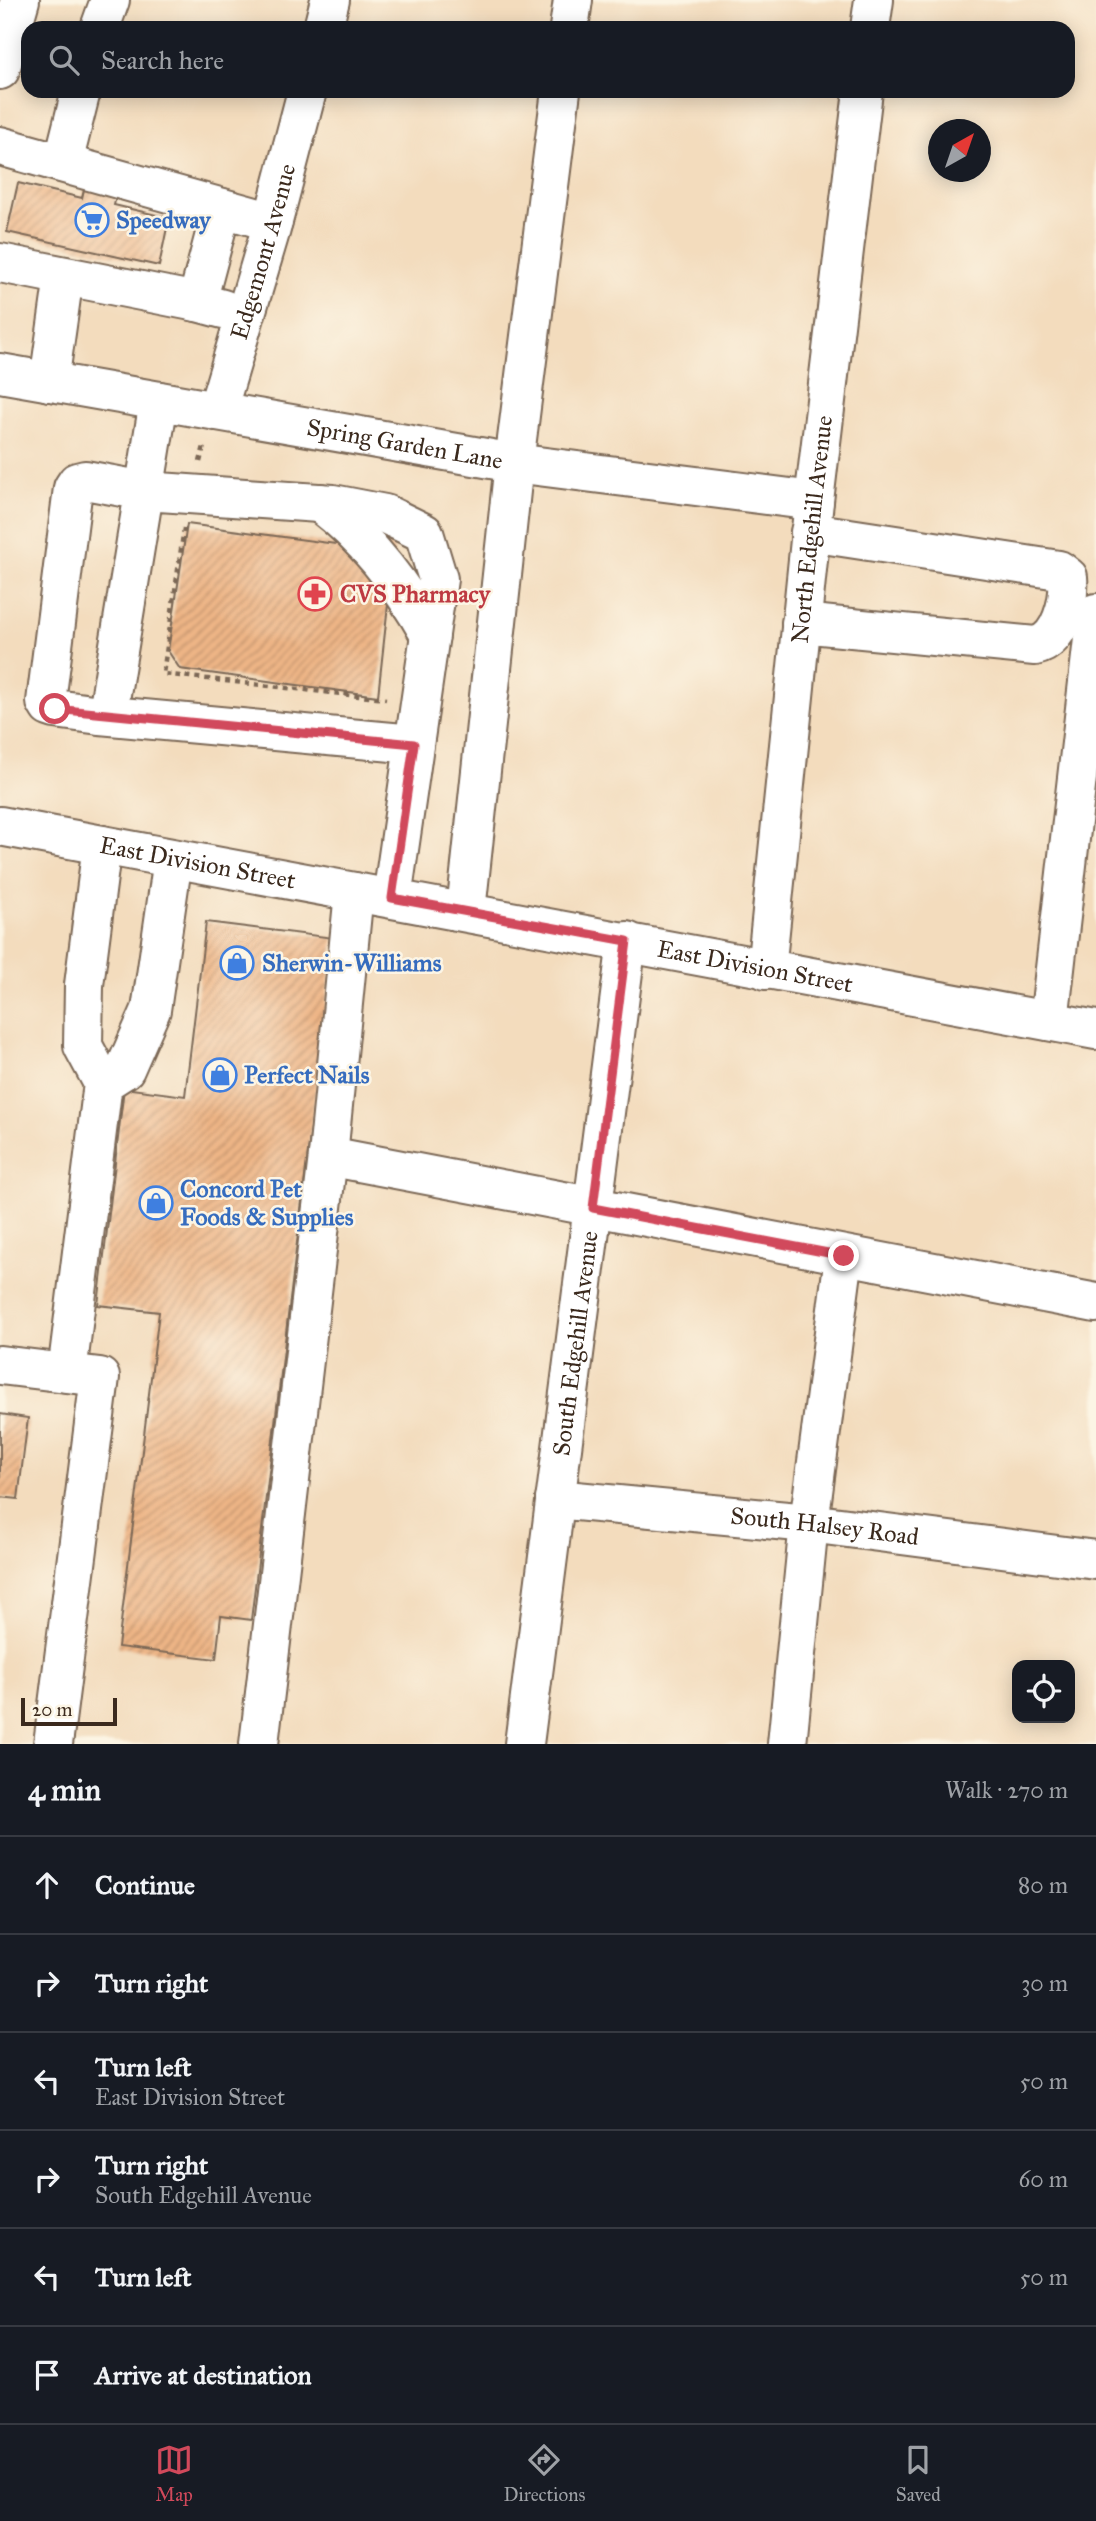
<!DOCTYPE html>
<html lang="en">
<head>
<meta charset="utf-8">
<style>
	:root { --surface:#171b24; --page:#242831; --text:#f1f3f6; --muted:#9ea1a6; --line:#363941; --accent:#d1495b }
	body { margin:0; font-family:"IM FELL Great Primer",serif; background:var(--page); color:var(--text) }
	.controls { position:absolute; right:21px; bottom:21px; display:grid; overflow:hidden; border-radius:14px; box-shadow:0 4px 18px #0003 }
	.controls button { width:63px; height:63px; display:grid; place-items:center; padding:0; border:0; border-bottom:2px solid var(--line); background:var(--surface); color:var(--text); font:35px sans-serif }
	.compass { position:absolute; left:928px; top:119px; width:63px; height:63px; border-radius:50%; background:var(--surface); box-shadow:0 4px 18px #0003; rotate:40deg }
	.scale { position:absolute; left:21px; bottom:18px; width:96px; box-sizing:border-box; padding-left:7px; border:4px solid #3b2a1e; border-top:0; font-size:19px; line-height:24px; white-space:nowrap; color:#3b2a1e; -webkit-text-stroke:5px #fcf5e5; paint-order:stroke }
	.stop { position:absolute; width:21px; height:21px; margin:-16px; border:5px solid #d1495b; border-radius:50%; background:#fff }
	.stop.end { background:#d1495b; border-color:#fff; box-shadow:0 2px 7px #0008 }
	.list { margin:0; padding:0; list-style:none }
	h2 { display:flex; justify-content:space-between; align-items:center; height:91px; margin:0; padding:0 28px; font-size:30px }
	h2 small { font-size:23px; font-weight:400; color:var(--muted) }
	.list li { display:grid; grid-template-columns:46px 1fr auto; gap:21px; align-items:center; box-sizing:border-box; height:98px; padding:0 28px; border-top:2px solid var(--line) }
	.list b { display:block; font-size:26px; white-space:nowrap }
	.list p { margin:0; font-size:23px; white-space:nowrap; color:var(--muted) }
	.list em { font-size:23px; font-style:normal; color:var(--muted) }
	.icon { flex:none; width:38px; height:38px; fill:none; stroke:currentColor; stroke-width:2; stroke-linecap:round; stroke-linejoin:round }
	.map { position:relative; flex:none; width:1096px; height:1744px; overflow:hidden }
	.search { position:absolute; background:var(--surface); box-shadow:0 4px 18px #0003; left:21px; right:21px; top:21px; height:77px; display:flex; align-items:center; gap:18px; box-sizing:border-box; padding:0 24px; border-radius:21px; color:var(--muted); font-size:26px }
	.sheet { height:679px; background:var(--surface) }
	nav { display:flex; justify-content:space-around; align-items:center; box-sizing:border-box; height:98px; border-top:2px solid var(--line); background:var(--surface); font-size:19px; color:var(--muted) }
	nav a { display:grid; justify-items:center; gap:4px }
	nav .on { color:var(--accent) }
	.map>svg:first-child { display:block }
	.building { fill:url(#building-hatch) }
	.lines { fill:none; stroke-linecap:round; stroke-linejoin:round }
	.minor-casing { stroke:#7b6856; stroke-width:42 }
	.major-casing { stroke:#7b6856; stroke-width:42 }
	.highway-casing { stroke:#7b6856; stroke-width:42 }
	.path { stroke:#7b6856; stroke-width:4.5; stroke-dasharray:5 5; stroke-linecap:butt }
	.minor { stroke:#fff; stroke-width:38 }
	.major { stroke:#fff; stroke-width:38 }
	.highway { stroke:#fff; stroke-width:38 }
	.route { stroke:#d1495b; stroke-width:9 }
	.labels { text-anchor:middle; stroke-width:5; stroke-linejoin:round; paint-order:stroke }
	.shop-label { font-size:24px; font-weight:bold; fill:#366cbe; stroke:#fcf5e5; text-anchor:start }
	.street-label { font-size:24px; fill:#3b2a1e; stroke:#fcf5e5 }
	.health-label { font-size:24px; font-weight:bold; fill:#be3a42; stroke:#fcf5e5; text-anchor:start }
</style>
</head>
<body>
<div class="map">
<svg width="1096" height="1744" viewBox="0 0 1096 1744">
	<defs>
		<pattern id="building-hatch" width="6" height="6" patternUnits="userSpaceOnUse" patternTransform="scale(1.75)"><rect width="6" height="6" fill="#eeb586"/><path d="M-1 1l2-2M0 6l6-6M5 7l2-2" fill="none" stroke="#c2936d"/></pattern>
	</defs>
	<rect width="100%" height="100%" fill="#fcf5e5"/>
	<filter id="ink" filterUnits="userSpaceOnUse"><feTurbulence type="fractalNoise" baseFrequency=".0143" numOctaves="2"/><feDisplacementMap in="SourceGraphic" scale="14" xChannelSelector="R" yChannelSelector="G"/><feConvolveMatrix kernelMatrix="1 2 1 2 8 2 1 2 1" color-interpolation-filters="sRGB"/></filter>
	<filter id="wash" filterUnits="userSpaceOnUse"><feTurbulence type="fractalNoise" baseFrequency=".00686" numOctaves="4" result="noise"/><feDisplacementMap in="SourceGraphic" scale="28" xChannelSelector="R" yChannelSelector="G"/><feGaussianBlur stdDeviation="1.57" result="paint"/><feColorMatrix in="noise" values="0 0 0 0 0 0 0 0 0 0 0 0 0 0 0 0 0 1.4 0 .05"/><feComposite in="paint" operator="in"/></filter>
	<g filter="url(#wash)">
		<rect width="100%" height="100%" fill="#f3dcbd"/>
		<g id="blocks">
			<path class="building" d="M88,173L120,180L114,205L169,218L159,266L7,232L18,183L82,198Z
				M187,524L358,547L380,531L394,549L378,696L180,669L168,651Z
				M206,922L334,938L251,1620L221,1616L216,1659L118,1647L159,1312L98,1305L124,1088L185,1096Z
				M0,1414L28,1418L18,1499L0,1497Z"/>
		</g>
	</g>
	<g filter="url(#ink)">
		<use href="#blocks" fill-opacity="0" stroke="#7b6856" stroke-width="2"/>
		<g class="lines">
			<defs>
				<g id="minor">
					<path d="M100,28L110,0"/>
					<path d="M323,28L330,0"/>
					<path d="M569,28L573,0"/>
					<path d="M870,28L874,0"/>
					<path d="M0,146L273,222"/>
					<path d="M63,163L81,91"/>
					<path d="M222,208L197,302L223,309"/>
					<path d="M0,263L197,302"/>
					<path id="s1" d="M0,373L514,463L814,501"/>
					<path d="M49,382L64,276"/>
					<path d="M159,401C142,503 126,605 109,706L100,715L55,709L49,707L46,702L73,488L77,482L85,480L145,491L333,504L385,514L424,533L438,579L392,898"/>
					<path id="s2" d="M217,411L271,229L307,91"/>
					<path d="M320,503C366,538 402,585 430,635"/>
					<path d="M801,623L1035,646C1061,641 1070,600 1068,577L1059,570L810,532"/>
					<path d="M100,715L414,744"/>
					<path d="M466,911L514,463L561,91"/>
					<path id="s3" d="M766,970L814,501L863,91"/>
					<path d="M1049,1021L1096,613"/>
					<path d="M103,1083L125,1069L151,1010L173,859"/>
					<path d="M328,1156L1096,1303"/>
					<path d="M0,1365L100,1377L53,1744"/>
					<path d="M67,1373L103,1083L83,1046L84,985L102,845"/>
					<path id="s4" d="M555,1499L809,1523L1096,1560"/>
					<path d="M259,1744L328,1156L354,892"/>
					<path id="s5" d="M524,1744L627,941"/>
					<path d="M787,1744L809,1523L844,1256"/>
				</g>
				<g id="major">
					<path id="s6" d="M0,826L1096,1030"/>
				</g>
				<path id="highway" d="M0,70L20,0"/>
			</defs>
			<use href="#minor" class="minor-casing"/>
			<use href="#major" class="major-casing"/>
			<use href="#highway" class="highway-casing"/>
			<path class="path" d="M200,462L204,446
				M184,528L163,674L386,699"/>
			<use href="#minor" class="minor"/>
			<use href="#major" class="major"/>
			<use href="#highway" class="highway"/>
		</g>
	</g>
	<g class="lines" filter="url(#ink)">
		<path class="route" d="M55,709L414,744L392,898L627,941L593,1208L844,1256"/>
	</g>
	<defs>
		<symbol id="supermarket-ring" viewBox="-11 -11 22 22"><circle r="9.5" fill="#fcf5e5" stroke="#3f7fe0" stroke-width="1.5"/><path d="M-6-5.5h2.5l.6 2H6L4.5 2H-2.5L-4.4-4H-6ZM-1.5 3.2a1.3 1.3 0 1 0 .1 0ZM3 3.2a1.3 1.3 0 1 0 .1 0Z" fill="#3f7fe0"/></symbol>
		<symbol id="pharmacy-ring" viewBox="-11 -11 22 22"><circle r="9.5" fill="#fcf5e5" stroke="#e0444e" stroke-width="1.5"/><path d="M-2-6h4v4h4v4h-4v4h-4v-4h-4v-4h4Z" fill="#e0444e"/></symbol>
		<symbol id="shop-ring" viewBox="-11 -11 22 22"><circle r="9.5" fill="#fcf5e5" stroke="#3f7fe0" stroke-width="1.5"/><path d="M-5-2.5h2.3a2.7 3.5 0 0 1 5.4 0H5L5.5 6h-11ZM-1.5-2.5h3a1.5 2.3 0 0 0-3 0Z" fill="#3f7fe0"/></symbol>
	</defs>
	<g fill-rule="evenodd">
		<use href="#supermarket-ring" x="73" y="201" width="38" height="38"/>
		<use href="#pharmacy-ring" x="296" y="575" width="38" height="38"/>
		<use href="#shop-ring" x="218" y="944" width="38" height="38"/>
		<use href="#shop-ring" x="201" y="1056" width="38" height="38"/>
		<use href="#shop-ring" x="137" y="1184" width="38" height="38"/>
	</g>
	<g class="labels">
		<g class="shop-label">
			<text x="116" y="228">Speedway</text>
			<text x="262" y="971">Sherwin-Williams</text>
			<text x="244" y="1083">Perfect Nails</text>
			<text x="180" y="1197">Concord Pet<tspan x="180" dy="28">Foods &amp; Supplies</tspan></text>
		</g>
		<g class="street-label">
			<text dy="8" stroke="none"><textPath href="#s2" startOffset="166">Edgemont Avenue</textPath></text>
			<text dy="8" stroke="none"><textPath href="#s1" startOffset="411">Spring Garden Lane</textPath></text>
			<text dy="8" stroke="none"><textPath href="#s3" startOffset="443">North Edgehill Avenue</textPath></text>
			<text dy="8" stroke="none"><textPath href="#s6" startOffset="201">East Division Street</textPath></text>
			<text dy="8" stroke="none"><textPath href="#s6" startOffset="768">East Division Street</textPath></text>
			<text dy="8" stroke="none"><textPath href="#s5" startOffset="404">South Edgehill Avenue</textPath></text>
			<text dy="8" stroke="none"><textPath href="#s4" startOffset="271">South Halsey Road</textPath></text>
		</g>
		<g class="health-label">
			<text x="340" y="602">CVS Pharmacy</text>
		</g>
	</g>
</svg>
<div class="controls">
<button><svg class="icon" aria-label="locate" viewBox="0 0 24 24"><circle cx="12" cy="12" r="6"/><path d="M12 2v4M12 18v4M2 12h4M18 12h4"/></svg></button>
</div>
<svg class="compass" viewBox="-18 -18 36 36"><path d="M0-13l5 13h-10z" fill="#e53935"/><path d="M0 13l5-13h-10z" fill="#9ea1a6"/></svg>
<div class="scale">20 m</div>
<div class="stop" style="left:55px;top:709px"></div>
<div class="stop end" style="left:844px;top:1256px"></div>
<div class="search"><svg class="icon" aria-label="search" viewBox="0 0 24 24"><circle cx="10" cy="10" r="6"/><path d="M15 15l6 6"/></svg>Search here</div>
</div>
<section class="sheet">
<h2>4 min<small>Walk · 270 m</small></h2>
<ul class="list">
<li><svg class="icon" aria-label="ahead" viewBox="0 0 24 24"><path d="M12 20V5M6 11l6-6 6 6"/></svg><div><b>Continue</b></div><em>80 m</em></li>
<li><svg class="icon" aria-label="right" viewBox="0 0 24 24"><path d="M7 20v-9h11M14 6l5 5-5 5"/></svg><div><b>Turn right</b></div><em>30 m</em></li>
<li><svg class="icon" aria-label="left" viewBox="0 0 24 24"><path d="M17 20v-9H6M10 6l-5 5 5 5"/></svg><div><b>Turn left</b><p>East Division Street</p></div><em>50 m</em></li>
<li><svg class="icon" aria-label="right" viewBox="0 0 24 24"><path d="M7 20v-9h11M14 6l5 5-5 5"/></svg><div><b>Turn right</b><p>South Edgehill Avenue</p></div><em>60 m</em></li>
<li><svg class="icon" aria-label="left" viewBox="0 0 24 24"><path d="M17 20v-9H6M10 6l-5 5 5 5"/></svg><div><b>Turn left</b></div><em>50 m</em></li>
<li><svg class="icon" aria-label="arrive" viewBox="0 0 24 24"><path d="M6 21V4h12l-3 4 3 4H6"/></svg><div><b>Arrive at destination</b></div></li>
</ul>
</section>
<nav>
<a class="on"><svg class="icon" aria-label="map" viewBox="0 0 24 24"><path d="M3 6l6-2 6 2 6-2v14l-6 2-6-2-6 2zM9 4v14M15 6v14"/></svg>Map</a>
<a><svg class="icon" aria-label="directions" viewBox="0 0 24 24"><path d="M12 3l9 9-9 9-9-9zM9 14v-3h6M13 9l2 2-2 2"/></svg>Directions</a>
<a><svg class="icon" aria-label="saved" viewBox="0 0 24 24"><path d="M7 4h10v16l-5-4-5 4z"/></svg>Saved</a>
</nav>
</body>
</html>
